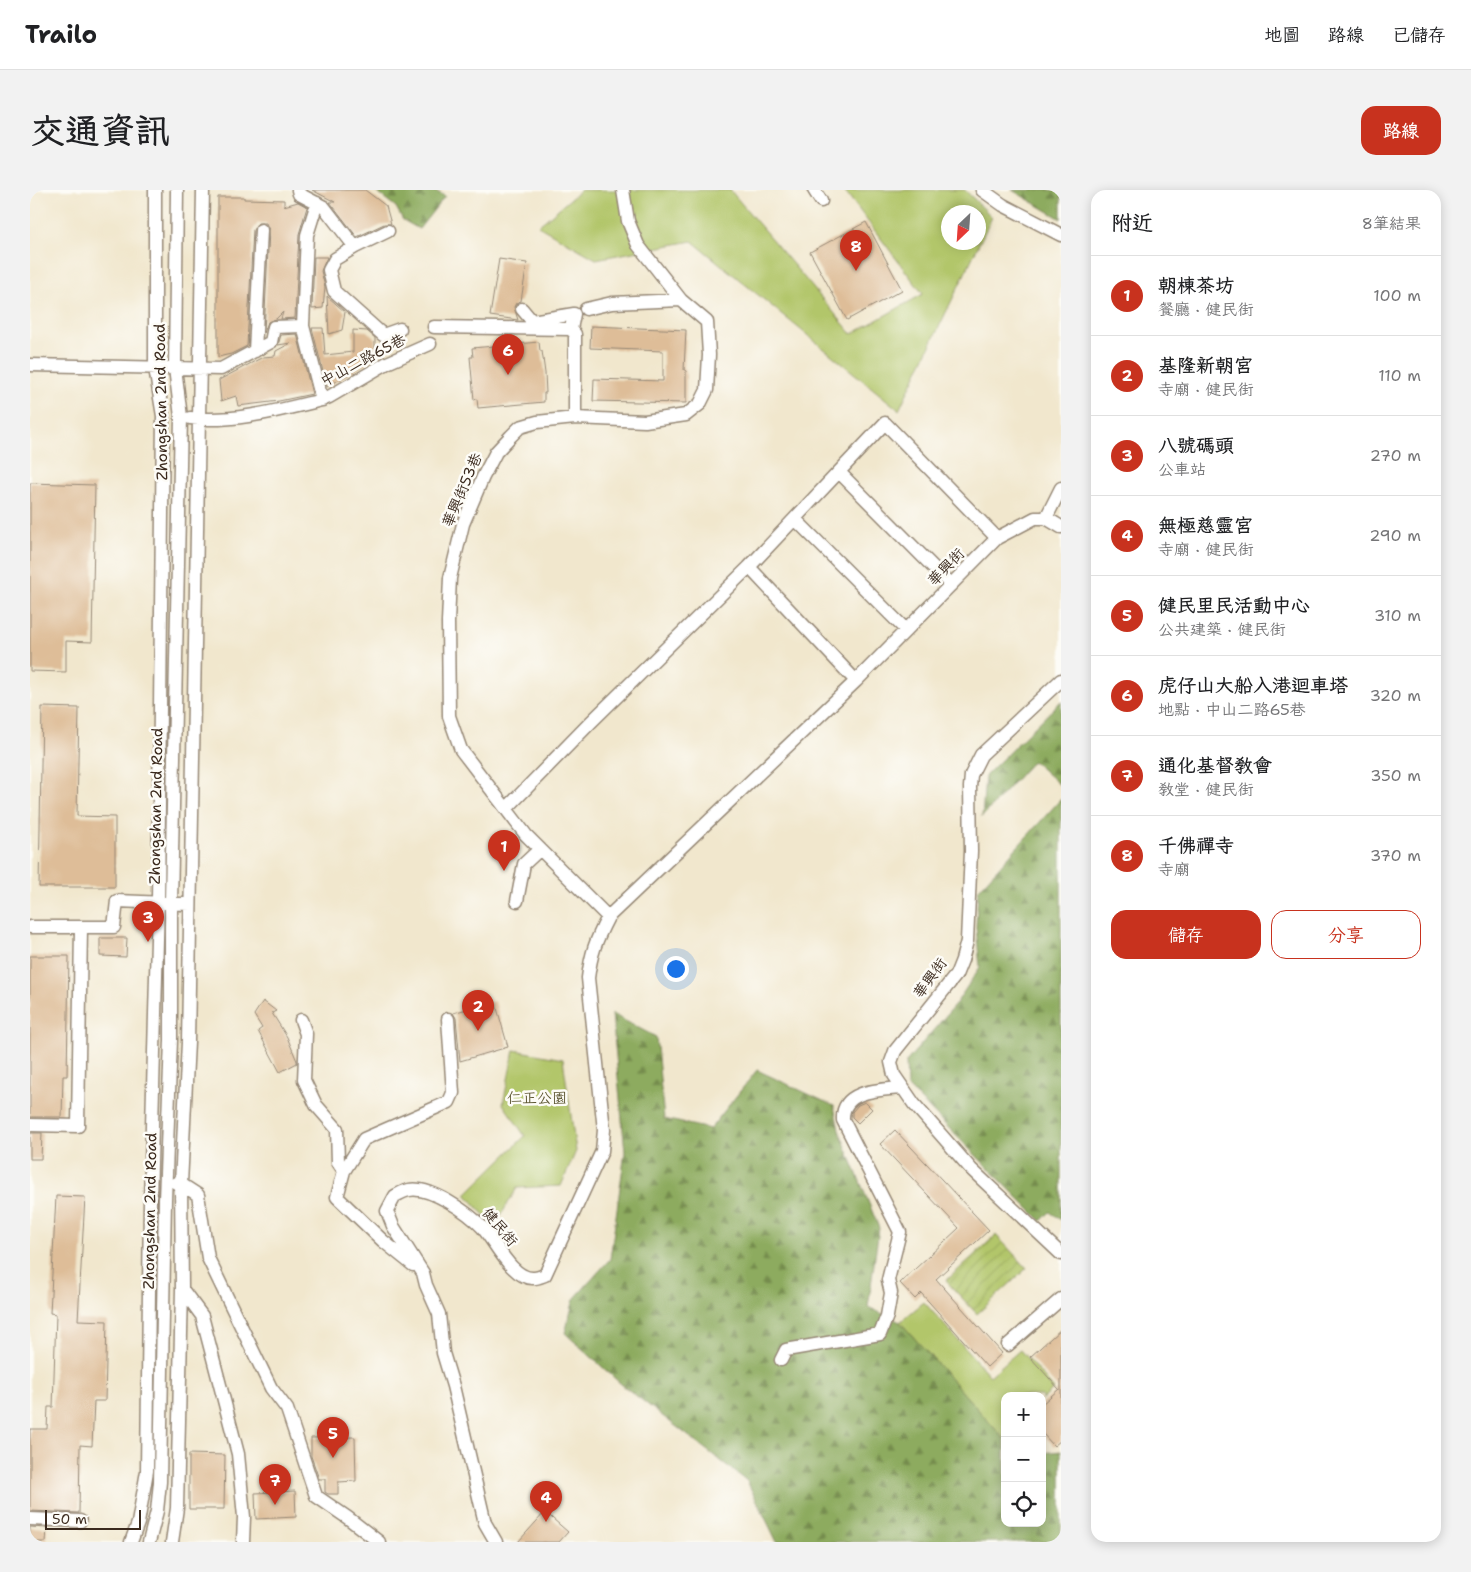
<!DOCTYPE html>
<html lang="zh-TW">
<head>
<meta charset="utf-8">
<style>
	:root { --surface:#fff; --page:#f2f2f2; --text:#202124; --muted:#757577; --line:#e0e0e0; --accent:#c8321e }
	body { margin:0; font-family:"Shantell Sans","LXGW WenKai TC",sans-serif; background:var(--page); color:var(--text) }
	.controls { position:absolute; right:15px; bottom:15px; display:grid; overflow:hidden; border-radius:10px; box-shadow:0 2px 12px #0003 }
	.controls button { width:45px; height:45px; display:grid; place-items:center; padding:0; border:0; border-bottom:1px solid var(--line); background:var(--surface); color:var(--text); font:25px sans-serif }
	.compass { position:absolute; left:911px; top:15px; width:45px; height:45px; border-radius:50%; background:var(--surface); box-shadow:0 2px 12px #0003; rotate:205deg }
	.scale { position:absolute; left:15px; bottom:12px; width:96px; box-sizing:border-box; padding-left:5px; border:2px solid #3b2a1e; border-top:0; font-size:14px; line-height:18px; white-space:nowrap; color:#3b2a1e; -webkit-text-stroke:4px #fdfcf7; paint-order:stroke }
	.you { position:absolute; left:645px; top:778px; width:18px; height:18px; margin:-12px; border:4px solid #fff; border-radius:50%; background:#1a73e8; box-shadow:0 0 0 8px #1a73e833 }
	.badge { display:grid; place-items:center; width:32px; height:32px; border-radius:50%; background:var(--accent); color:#fff; font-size:16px; font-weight:700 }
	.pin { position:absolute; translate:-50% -41px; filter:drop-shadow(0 1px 2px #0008) }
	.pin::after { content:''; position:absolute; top:26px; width:18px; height:15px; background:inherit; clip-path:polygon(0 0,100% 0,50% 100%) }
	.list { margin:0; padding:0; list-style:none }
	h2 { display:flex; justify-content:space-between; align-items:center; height:65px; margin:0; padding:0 20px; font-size:21px }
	h2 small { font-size:16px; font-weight:400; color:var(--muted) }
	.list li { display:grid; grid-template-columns:32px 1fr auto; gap:15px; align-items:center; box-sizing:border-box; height:80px; padding:0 20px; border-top:1px solid var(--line) }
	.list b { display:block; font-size:19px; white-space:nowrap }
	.list p { margin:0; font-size:16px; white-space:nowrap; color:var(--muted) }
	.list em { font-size:16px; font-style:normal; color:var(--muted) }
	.actions { display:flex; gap:10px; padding:15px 20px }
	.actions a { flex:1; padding:11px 0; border:1px solid var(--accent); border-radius:15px; text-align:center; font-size:18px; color:var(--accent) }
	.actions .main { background:var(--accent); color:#fff }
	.icon { flex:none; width:28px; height:28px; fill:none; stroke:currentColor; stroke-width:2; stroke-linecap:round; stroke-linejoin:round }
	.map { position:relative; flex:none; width:1031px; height:1352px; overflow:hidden; border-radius:15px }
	header { display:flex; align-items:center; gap:30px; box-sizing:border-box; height:70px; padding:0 25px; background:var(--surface); border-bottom:1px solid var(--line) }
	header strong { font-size:24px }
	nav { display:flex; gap:28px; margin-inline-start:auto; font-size:18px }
	.intro { display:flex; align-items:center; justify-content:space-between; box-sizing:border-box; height:120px; padding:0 30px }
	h1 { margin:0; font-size:35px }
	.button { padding:12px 22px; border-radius:15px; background:var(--accent); color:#fff; font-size:18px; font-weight:700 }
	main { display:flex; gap:30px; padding:0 30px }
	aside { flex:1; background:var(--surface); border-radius:15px; box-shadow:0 2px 12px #0003 }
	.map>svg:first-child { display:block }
	.green { fill:#b2c66a; stroke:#767844; fill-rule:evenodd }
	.forest { fill:url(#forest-firs); stroke:#646a3e }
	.garden { fill:url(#garden-furrows); stroke:#767844 }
	.building { fill:#debd98 }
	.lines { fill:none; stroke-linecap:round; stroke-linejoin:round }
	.minor-casing { stroke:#968876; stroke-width:15 }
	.minor { stroke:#fff; stroke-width:12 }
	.labels { text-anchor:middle; stroke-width:5; stroke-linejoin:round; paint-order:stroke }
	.street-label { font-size:15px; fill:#3b2a1e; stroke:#fdfcf7 }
	.park-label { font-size:15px; fill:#5f5935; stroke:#fdfcf7 }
</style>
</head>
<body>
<header>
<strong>Trailo</strong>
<nav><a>地圖</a><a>路線</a><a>已儲存</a></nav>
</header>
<div class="intro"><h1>交通資訊</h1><a class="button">路線</a></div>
<main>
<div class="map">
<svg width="1031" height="1352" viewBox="0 0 1031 1352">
	<defs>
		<pattern id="forest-firs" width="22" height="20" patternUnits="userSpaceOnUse" patternTransform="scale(1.25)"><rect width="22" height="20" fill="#8dab5e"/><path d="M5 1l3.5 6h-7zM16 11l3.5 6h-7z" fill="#748b4d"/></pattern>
		<pattern id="garden-furrows" width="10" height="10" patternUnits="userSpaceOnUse" patternTransform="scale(1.25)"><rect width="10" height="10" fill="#b2c66a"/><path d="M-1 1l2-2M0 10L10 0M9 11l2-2" fill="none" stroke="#9aaa5b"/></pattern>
	</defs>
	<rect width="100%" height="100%" fill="#fdfcf7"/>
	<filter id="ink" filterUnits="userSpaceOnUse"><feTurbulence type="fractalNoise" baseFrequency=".02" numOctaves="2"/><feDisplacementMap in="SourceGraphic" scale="10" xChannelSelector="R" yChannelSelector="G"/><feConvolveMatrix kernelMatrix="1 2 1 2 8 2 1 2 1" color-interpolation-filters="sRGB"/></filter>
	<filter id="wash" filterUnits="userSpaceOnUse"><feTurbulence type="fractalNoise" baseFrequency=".0096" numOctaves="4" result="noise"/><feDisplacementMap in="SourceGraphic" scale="20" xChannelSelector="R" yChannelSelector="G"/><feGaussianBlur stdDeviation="1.12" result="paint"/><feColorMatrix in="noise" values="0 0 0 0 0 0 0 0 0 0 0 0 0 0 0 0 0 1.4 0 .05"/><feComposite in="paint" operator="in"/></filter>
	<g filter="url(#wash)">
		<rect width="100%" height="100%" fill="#f1e7cd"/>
		<path class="green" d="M551,0H700L822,144L893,104L814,0H935L962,27L869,220L662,51L566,69L508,36ZM918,22H948V52H918Z
			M484,860L533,869L546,961L531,996L487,998L464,1037L436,1004L495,946L473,914Z
			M894,1112L960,1186L990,1160L1024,1199L1012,1210V1206H975V1250L870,1132Z"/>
		<path class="forest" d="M344,0H403L415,6L389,39L373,30L366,17Z
			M982,0H1031V29Z
			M1031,511V596L1003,571L952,627L955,586Z
			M1031,609V1030L1020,1022L1011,1031L877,896L876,872L925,815L950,777L946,737L948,700Z
			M582,824L626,847L634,929L680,939L727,880L804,916L809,940L849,1038L838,1117L870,1132L975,1250V1333H1012V1263L1031,1261V1352H747L717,1291L591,1194L535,1143L544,1109L580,1069L595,962Z"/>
		<path class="garden" d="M966,1045L997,1078L947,1124L916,1091Z"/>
		<g id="blocks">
			<path class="building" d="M282,0H335L356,16L361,34H354L327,47L300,12H305Z
				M188,7H214V9L254,10V16L268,12L277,17L269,44L265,128L251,129L253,122L246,129L238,132L234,143L239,40L236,33H228L223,40L217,156L201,164L188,167Z
				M836,32L872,100L817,130L780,62Z
				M284,67H297L291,81L295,97L293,118L282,119Z
				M469,69L497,73L491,111L486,113L484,117L488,130L460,126Z
				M297,106L315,122L312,140L299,144Z
				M561,136L656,140L654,180H656V213L563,211L564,189L633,191V161L560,158Z
				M282,138H293L295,165L323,162V140L337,141L345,148V168L297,197Z
				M267,144L282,204L249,211L208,216L206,206L191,211L189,190L233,167L245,166L246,161L261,153L248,155L251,145Z
				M509,152L510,161H512L515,183L516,203H514V212L448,218L447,209L444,210L440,167H443L442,158Z
				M0,293L65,295L62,452L36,451V482L0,481Z
				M12,517L49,518L47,626L85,627V697H9Z
				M70,748H97L96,767L70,766Z
				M0,766H39L37,886H33L32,927H0Z
				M233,811L246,821L242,823L257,847L267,871V873L250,882L228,841L232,838L224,825Z
				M465,811L478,857L430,871L426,828L423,823Z
				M835,912L842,919L828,933L822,927V922L828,915Z
				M865,940L959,1040L906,1089L972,1163L957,1177L891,1103L885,1109L870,1093L929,1038L850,954Z
				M0,943H12L11,969H0Z
				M26,1006L55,1007L48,1130L77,1131L75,1211H64L62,1256L50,1255L49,1323L0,1321V1239H17L18,1217H23L26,1124L20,1123Z
				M1031,1139V1250L1024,1256L1012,1243V1214L1029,1199L1000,1167Z
				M325,1247L326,1291L308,1292V1304H298L295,1302V1289H289L281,1266V1248Z
				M159,1264L195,1265L194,1319H159Z
				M265,1301L266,1327L226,1329L225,1303Z
				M515,1322L538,1342L529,1352H488Z
				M0,1337L17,1338L16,1352H0Z"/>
		</g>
	</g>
	<g filter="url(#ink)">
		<use href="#blocks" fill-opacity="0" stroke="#968876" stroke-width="1"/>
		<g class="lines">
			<defs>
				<path id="minor" d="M268,0L269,4L294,17L325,57
					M784,0L791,11
					M952,0L973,15L1031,45
					M287,13L277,45L273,136L292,210
					M358,41L325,57L305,69L299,80L304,101L353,145L370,139
					M492,119L502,131L544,124L541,139L545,144V228
					M556,119L582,113L651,110
					M404,137L541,139
					M225,161L231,40
					M0,175L191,179L241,152L244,137L273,136
					M160,228C204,233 250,220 292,210L299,207L357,173L400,154
					M809,282L921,395
					M1016,328L1031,298
					M765,329L876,440
					M719,377L855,233L967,348
					M1031,490L951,565L941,585L940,597L941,661L937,751L932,770L926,785L865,861L861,872L864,885L884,914L941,979L1031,1064
					M477,618L561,532L719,377L826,491
					M487,711L494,674L510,659
					M578,727L496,645L431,560L419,526L418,432L420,388L433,334L453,287L466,262L481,246L490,237L507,232L545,228L615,231L656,225L670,214L677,200L679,165L677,132L651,110L608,55L598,31L593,0
					M0,737H84L87,711L160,714
					M271,830L276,844L274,890L286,915L307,939L308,972L314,981
					M0,935L48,936L51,738
					M146,993L151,994L168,1005L178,1068L241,1198L257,1219L286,1306L318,1328L349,1352
					M383,1075L353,1051L307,1007L314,981L334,949L419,912L423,903L418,829
					M152,1099L172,1126L208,1264L214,1327L213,1352
					M978,1155L1031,1109
					M751,1170L756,1160L850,1144L857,1126L861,1103L858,1090L870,1042L813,930C811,899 851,900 873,898
					M0,1329L50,1331
					M101,1352L108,1333L117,1281L120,1011L128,712L133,226L125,178V0
					M119,1352L127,1321L130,1292L135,1010L141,850V713L151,227L145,178L147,0
					M142,1352L147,1318L152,1099L151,994L158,852L173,0
					M466,1352L455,1333L423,1196L413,1163L409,1124L396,1095L393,1083L363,1036L357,1021L365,1006C369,1004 374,1001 379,1000C401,996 439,1023 453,1038C465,1052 483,1090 504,1088C508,1088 512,1086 515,1085L572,961L574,940L558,788C561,763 566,750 578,727L826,491L967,348L1005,328H1016L1031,337"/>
			</defs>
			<use href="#minor" class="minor-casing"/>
			<use href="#minor" class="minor"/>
		</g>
	</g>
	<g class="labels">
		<g class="street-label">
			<text transform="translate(333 170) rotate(-28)" y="5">中山二路65巷</text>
			<text transform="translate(131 212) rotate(-91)" y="5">Zhongshan 2nd Road</text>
			<text transform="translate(432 300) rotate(-67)" y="5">華興街53巷</text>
			<text transform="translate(916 377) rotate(-46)" y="5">華興街</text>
			<text transform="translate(126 616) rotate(-89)" y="5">Zhongshan 2nd Road</text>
			<text transform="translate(900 788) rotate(-54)" y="5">華興街</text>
			<text transform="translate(120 1021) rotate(-89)" y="5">Zhongshan 2nd Road</text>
			<text transform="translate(470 1037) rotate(50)" y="5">健民街</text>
		</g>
		<g class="park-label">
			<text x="507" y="913">仁正公園</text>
		</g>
	</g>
</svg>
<div class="controls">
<button>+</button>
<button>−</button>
<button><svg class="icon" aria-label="locate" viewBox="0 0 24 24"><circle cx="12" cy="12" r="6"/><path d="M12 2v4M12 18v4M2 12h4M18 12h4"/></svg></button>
</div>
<svg class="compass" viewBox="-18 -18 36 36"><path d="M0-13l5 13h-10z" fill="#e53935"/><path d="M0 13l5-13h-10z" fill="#757577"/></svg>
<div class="scale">50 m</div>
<div class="you"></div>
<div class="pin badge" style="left:474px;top:681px">1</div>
<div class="pin badge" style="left:448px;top:841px">2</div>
<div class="pin badge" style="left:118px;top:752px">3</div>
<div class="pin badge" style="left:516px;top:1332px">4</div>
<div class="pin badge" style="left:303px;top:1268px">5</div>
<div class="pin badge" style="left:478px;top:185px">6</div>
<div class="pin badge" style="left:245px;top:1315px">7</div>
<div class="pin badge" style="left:826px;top:81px">8</div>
</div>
<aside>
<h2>附近<small>8筆結果</small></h2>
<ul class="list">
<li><span class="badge">1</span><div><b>朝棟茶坊</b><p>餐廳 · 健民街</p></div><em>100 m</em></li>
<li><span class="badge">2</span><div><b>基隆新朝宮</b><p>寺廟 · 健民街</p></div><em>110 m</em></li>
<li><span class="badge">3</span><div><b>八號碼頭</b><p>公車站</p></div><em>270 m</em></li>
<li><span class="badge">4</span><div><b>無極慈靈宮</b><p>寺廟 · 健民街</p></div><em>290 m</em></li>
<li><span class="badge">5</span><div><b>健民里民活動中心</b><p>公共建築 · 健民街</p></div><em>310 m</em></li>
<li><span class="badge">6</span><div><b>虎仔山大船入港迴車塔</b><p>地點 · 中山二路65巷</p></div><em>320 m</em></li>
<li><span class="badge">7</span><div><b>通化基督教會</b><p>教堂 · 健民街</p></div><em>350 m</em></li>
<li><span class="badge">8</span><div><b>千佛禪寺</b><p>寺廟</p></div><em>370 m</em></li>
</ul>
<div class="actions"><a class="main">儲存</a><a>分享</a></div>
</aside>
</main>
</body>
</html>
